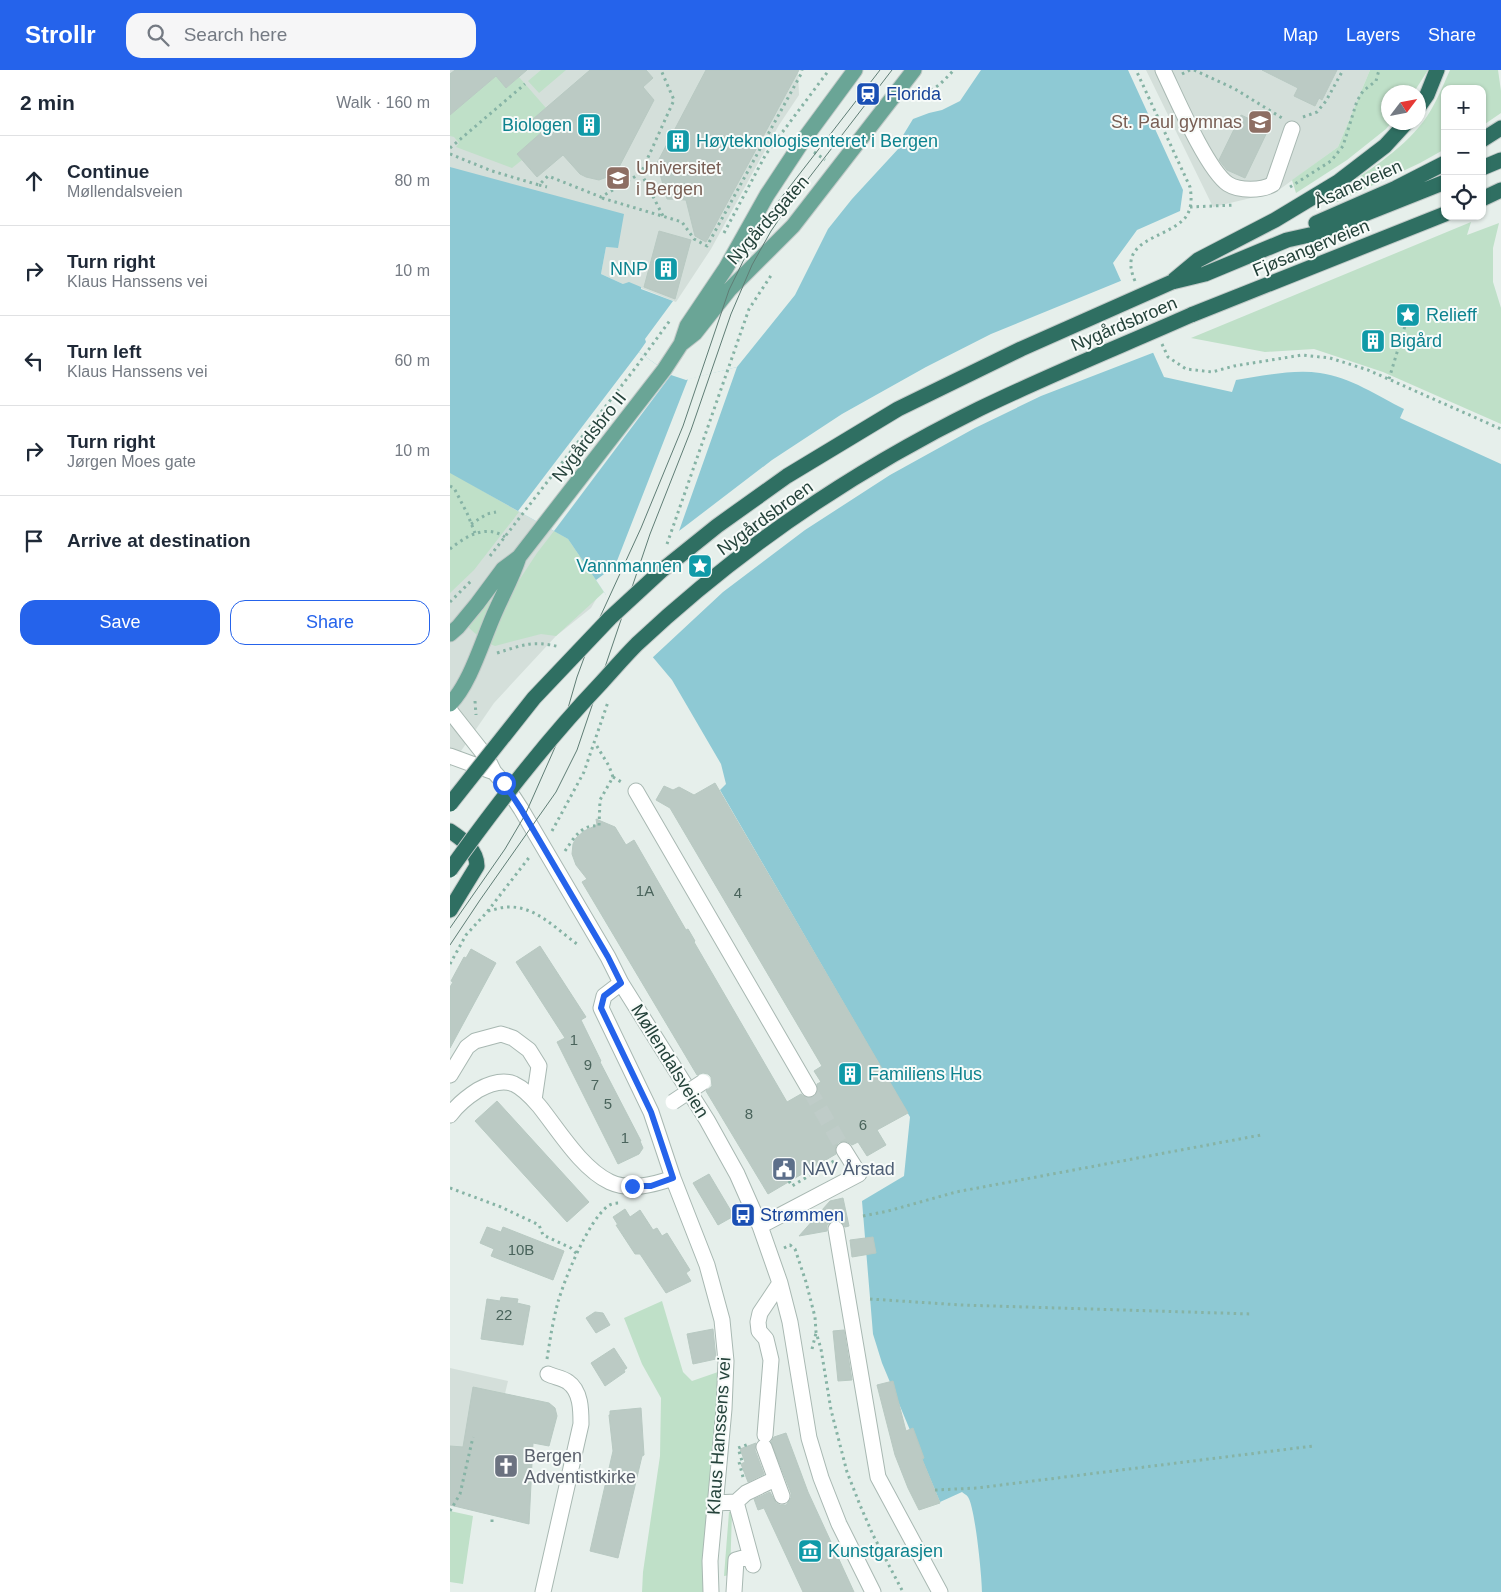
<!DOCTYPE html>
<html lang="en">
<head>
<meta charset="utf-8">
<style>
	:root { --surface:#fff; --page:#f6f6f7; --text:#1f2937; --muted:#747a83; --line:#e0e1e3; --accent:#2563eb }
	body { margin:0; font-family:Arial,sans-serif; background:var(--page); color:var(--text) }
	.controls { position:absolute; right:15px; top:15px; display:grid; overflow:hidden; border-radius:10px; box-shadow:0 1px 4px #0004 }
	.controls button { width:45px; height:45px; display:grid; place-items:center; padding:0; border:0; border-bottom:1px solid var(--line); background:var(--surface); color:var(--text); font:25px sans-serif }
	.compass { position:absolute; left:931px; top:15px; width:45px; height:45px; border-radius:50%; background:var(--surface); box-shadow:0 1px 4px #0004; rotate:58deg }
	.stop { position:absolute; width:15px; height:15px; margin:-11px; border:4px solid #2563eb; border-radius:50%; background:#fff }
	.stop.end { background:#2563eb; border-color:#fff; box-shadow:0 1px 5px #0008 }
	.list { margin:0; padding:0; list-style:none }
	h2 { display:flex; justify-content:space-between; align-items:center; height:65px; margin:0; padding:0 20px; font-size:21px }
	h2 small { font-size:16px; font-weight:400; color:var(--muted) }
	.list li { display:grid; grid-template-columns:32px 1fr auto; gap:15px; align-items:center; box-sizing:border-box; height:90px; padding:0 20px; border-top:1px solid var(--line) }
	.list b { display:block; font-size:19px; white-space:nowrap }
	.list p { margin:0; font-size:16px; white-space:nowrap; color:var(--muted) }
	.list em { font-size:16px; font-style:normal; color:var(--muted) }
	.actions { display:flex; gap:10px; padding:15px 20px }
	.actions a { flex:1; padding:11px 0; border:1px solid var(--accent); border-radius:15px; text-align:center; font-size:18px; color:var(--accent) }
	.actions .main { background:var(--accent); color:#fff }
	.icon { flex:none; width:28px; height:28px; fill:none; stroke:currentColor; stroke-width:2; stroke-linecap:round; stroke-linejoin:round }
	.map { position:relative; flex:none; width:1051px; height:1522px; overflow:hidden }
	header { display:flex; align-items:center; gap:30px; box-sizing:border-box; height:70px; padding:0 25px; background:var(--accent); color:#fff }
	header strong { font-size:24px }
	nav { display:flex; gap:28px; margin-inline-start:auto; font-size:18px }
	.search { width:350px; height:45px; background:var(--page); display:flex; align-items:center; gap:12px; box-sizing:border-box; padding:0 18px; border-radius:15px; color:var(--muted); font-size:19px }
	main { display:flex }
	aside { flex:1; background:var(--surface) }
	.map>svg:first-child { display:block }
	.built { fill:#d4dfda }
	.green { fill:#bfe0c8 }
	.water { fill:#8ec9d4 }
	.pier { fill:#e6efeb }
	.building { fill:#bbcac4; stroke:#b8c9c2 }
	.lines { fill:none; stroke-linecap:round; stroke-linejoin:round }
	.minor-tunnel { stroke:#bfccc8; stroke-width:15; stroke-dasharray:15 8; stroke-linecap:butt }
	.minor-casing { stroke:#a8b8b2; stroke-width:17 }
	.major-casing { stroke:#c2cac8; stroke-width:17 }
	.highway-casing { stroke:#c2cac8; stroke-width:17 }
	.path { stroke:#86b3a5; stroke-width:3; stroke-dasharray:2.5 4; stroke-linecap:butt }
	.minor { stroke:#fff; stroke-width:15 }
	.major { stroke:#6aa596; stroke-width:15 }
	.highway { stroke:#2f6f62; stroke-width:15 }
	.tram { stroke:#5f7d75; stroke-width:1 }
	.minor-bridge-casing { stroke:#a8b8b2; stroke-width:17; stroke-linecap:butt }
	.highway-bridge-casing { stroke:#c2cac8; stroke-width:17; stroke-linecap:butt }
	.minor-bridge { stroke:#fff; stroke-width:15 }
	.highway-bridge { stroke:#2f6f62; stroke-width:15 }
	.route { stroke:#2563eb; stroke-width:6 }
	.labels { text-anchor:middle; stroke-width:4; stroke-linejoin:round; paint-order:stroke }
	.number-label { font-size:15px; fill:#4a645c }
	.transit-label { font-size:18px; fill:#164399; stroke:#f7fbf9; text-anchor:start }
	.education-label { font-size:18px; fill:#785e54; stroke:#f7fbf9; text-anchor:end }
	.culture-label { font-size:18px; fill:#0d838f; stroke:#f7fbf9; text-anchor:start }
	.street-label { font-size:18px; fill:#24423a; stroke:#f7fbf9 }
	.service-label { font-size:18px; fill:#4e5e75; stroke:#f7fbf9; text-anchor:start }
	.worship-label { font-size:18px; fill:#5b616d; stroke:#f7fbf9; text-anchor:start }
</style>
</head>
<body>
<header>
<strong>Strollr</strong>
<div class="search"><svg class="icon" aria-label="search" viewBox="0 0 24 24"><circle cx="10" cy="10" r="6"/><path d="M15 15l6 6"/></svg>Search here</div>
<nav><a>Map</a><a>Layers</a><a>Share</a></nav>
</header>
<main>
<aside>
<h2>2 min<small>Walk · 160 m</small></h2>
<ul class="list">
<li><svg class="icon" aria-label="ahead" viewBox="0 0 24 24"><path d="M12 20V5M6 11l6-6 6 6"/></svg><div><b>Continue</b><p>Møllendalsveien</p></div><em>80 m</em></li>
<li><svg class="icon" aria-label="right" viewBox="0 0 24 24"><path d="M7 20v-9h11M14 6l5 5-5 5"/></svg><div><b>Turn right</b><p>Klaus Hanssens vei</p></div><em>10 m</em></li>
<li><svg class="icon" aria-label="left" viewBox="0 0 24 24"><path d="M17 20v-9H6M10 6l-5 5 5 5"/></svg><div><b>Turn left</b><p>Klaus Hanssens vei</p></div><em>60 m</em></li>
<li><svg class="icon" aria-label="right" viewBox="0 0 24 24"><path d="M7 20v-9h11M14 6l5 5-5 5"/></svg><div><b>Turn right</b><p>Jørgen Moes gate</p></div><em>10 m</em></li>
<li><svg class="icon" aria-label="arrive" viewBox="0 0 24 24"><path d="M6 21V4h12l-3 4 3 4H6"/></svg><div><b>Arrive at destination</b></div></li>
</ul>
<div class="actions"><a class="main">Save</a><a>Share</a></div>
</aside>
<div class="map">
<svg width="1051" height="1522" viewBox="0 0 1051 1522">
	<rect width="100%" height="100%" fill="#e6efeb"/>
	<path class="built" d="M0,0H348L349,25L329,55L261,179L226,232L191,218V217L173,214L151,204L156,177L168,178L0,97Z
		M696,0H920L888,77L826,122L763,137Z
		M0,403L118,469L152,519L141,538L106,566L44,633L0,697Z
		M0,1298L58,1311L48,1353L0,1425Z"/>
	<path class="green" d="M91,0H116L89,23L78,11Z
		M920,0H978L964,22H938V52L941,53L936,59L897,90L846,123L842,110L888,77Z
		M1000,0H1048L1051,21V43L1032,56V19H995V79L970,93L887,132L883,124C914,104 951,81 973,52C985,36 992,18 1000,0Z
		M46,6L56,18L69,7L96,38L83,49L93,61L67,84L72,90L62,98L6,77L9,73L4,67L0,66V45Z
		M1021,152L1017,165L1049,153L1043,178V212L1051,238V354L933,302L864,279L815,282L741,268Z
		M0,402L69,442L24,500L0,523Z
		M104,461L118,469L154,522L106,566L91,564L45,576L40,574L64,518L87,483Z
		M38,530L42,533L27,565L18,557Z
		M212,1231L233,1302L242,1311L268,1302L267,1340L256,1448V1522H192L193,1502L210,1386L211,1328L192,1294L174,1248Z
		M0,1441L23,1446L13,1514L0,1512Z
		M279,1442H282L280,1505L274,1506Z"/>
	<path class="water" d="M531,0H678L733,120L730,141L687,160L663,193L714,307L782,322L786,310C813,306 843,299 870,303C900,307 928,326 954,339L950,348L1051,394V1522H532C532,1507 525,1437 518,1427C517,1425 513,1423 512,1422L490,1432L432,1293L423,1264L412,1131L454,1106L460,1047L270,720L276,714L271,694L222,610L180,560L118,469L0,403V97L174,144L168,178L156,177L151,204L173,214L179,212L191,217V219L223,231L195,269L196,272L189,282L221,305L236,310L287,297L345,225L378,159L402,129L449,78L452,67L463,49L479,43L492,40L510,31Z"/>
	<path class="pier" d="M673,210L705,282L591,326L525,358L440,405L355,460L273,522L201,589L178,562L155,527L156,525L146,510L165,496L238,309L287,297L229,461L322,390L392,344L476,297L541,264Z
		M189,282L221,305L104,461L68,441Z"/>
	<path class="building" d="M5,0H77L56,18L46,6L0,45V4Z
		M140,0H196L203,8L193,17L204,30L168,99L160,106L149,110L136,107L130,104L113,85L87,107L67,84L93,61L83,49Z
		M256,0H349L256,172L245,166L236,130L217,129L207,93Z
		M812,0H887L872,30L869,28L865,36L844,26L848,18Z
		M791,45L819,58L795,108L777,100L769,90Z
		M209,161L241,170L225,229L194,217Z
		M265,713L458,1043L427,1060L436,1075L417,1086L408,1072L402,1075L398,1072H389L386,1076V1084L318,1124L256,1021L262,1016L261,1007L258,1004L253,1003L247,1005L132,812L137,809L126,795L122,784L123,774L126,768L134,761L147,755L146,749L165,757L176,775L184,770L236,860L238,859L245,871L244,872L337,1032L351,1024L355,1027H363L367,1023V1014L371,1012L364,1001L372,996L220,738L206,730L214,716L223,720L229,717L244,725Z
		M90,876L136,947L131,950L151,991L150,992L191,1071H190L193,1078L189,1084L168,1094L107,972L115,968L66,892Z
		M21,879L46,893L0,978V917L3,912L1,911L14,887L16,888Z
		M47,1031L139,1132L117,1152L25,1051Z
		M259,1104L284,1146L268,1155L243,1113Z
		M393,1128L399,1156L395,1157L390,1150H384L377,1155V1161L349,1166L380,1131Z
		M175,1139L180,1147L190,1140L203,1160L207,1158L212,1166L217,1163L240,1200L236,1203L241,1211L216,1223L190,1184H185L166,1155H168L163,1147Z
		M37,1157L51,1162L53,1157L114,1181L103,1210L41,1186L44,1179L30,1173Z
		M423,1167L426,1183L402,1187L400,1170Z
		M51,1227L68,1229L67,1233L80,1236L73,1275L31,1269L37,1229L50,1231Z
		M145,1242L153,1243L160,1255L146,1263L136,1248Z
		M263,1259L266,1289L243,1294L237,1264Z
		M394,1260L402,1310L388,1311L383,1261Z
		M164,1278L177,1298L174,1300L175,1302L155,1316L141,1293Z
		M443,1311L456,1361L463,1358L474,1388L472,1389L490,1433L469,1440L458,1418L445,1385L427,1315Z
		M23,1317L99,1333L105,1338L107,1346L99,1376L83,1373L79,1454L0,1435V1376L13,1377Z
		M191,1338L194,1385L192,1386L168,1488L140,1481L163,1381L159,1345H160V1341Z
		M336,1363L358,1422L404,1522H353L314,1438L308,1440L304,1429L320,1422L326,1433L330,1435H336L341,1428V1423L321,1372L324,1367Z
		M306,1373L305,1380L314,1404L298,1412L291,1394L295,1392L290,1379Z"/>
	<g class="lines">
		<path class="minor-tunnel" d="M359,1019L394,1080"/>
		<defs>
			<path id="minor" d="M713,0C725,25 757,100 778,114C789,121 812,121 823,114L842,59
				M0,641L37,688L44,702L54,713L71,739L158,887L171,913L257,1050L287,1104L310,1156L330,1213L340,1252L359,1368L371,1408L389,1454L423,1522
				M0,686L41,701
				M186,721L359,1019
				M171,913L154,926L151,938L201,1042L223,1108L257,1195L272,1250L276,1291L274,1339L260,1491L261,1522
				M0,1005L17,977L25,971L51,964L63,968L79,980L89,996L84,1030
				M0,1045C8,1034 17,1027 28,1020C39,1014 52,1009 64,1014C75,1019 83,1029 90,1037C109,1061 132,1099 160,1112C180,1121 203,1115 223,1108
				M310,1156L409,1104L394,1080
				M386,1159L428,1407L490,1522
				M315,1365L321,1290L316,1269L309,1261L308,1252L310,1243L330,1213
				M314,1377L332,1426
				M286,1432L296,1423L325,1409
				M265,1433L286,1432L303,1495
				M93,1522L131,1354C131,1340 131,1321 118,1312C113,1308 104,1307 98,1304
				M284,1522L286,1490L300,1486"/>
			<path id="major" d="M231,274L245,263L279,220L343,156L464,0
				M0,564L8,557L27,534L53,499L69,487L214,300L231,274L237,256L276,198L317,125L352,72L405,0
				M0,634C21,613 33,568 46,540C54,522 63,506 69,487"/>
			<path id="highway" d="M968,38L977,25L987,0
				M1032,70L1051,58
				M1032,98L1051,90
				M1032,129L1051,120
				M866,153L946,118L995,93
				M724,210L748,190L825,150L888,112L935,76L957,52
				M722,212L755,204L837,170L864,164L995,112
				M741,245L995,144
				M0,761C12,769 27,780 27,796L0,840"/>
		</defs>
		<use href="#minor" class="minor-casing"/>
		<use href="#major" class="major-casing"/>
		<use href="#highway" class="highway-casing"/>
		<path class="path" d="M744,0L785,19L832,48
			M732,4L740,0
			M468,23C484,23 493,11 504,0
			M853,47L867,42L876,31L893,0
			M0,78L75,14
			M364,82L375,90
			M0,84L42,101L89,115L98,106L151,127L191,103L224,30L211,0
			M191,103L213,146
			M89,115L97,117
			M840,117L881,91L893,76L907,31L913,21L926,11L929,0
			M152,128L232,152L244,169L257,176L351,4L352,0
			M740,137L785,135
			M274,163L316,84L379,0
			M685,211C667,170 712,170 733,150C742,142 742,128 740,117L686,0
			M712,274L718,287L736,299L762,302L784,296L852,285L880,288L918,300L1051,359
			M939,309L958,246
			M0,416L4,418L17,443L25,463
			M21,454L37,444L46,442
			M217,474L299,239L322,204
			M0,479C16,466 36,454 55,467
			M40,486L186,297L221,249
			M0,532L21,511
			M47,583C73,575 82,570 110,577
			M25,631L26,645
			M163,707L173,713
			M102,761L134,702L158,632
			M115,781C124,768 131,754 149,756L150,730L163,707L159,696L145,673
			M38,841C44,840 51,837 58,837C86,836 106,859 127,874
			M0,894L16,865L37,842L81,785
			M339,1111L342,1116L384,1091
			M0,1118L51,1137L89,1155L93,1165L121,1178L127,1184
			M413,1146L438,1141L506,1122L811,1065
			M334,1178L340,1175L345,1179L356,1212L365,1247L366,1262L371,1279L381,1340L397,1402L410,1435L423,1465L453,1522
			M420,1229L511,1235L802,1244
			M362,1279L366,1263
			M97,1289C100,1270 103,1250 108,1232C115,1208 138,1151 158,1136C161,1134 165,1133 169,1133
			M293,1407L289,1392L292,1391L288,1378L299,1374
			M485,1420L527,1418L863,1376
			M0,1441L10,1424L23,1367
			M42,1452V1448"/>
		<use href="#minor" class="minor"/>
		<use href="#major" class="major"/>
		<use href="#highway" class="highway"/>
		<path class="tram" d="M0,858L55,779L75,745L83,727L110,666L127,607L145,558L191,458L233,356L279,220L301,175L324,137L430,0
			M0,875L30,830L106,722L127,680L200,464L241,360L281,244L302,195L321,161L345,126L442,0"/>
		<defs>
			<path id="minor-bridge" d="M223,1032L253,1012"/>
			<path id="highway-bridge" d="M0,734L84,628L160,548L211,501L267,456L337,406L448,339L571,279L722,212
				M0,800C47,734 96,671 152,612C163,600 175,586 187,574C288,479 405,400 529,339C599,305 671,276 741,245"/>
		</defs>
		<use href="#minor-bridge" class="minor-bridge-casing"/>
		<use href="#highway-bridge" class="highway-bridge-casing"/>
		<use href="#minor-bridge" class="minor-bridge"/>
		<use href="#highway-bridge" class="highway-bridge"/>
	</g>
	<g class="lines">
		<path class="route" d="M54,713L71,739L158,887L171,913L154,926L151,938L201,1042L223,1108L201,1116H182"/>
	</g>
	<defs>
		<symbol id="station-square" viewBox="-11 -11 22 22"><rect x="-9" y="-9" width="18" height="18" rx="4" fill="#1a4fb4" stroke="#f7fbf9"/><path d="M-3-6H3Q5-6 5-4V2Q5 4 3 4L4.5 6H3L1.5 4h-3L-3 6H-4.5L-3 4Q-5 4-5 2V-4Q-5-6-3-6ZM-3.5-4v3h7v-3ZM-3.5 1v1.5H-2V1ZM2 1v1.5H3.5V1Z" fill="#fff"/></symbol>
		<symbol id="school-square" viewBox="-11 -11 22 22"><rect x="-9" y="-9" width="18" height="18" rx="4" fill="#8d6e63" stroke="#f7fbf9"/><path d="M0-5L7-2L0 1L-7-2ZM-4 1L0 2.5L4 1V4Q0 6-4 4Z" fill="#fff"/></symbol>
		<symbol id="building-square" viewBox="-11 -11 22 22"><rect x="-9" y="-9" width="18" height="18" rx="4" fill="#0f9aa8" stroke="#f7fbf9"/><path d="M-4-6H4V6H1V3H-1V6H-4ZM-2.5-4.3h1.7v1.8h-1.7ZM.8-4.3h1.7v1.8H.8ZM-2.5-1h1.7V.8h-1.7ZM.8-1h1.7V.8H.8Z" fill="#fff"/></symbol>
		<symbol id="university-square" viewBox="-11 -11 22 22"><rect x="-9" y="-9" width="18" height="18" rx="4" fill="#8d6e63" stroke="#f7fbf9"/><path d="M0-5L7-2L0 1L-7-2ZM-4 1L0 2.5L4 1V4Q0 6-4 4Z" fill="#fff"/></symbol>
		<symbol id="sight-square" viewBox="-11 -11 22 22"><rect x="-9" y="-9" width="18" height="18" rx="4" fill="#0f9aa8" stroke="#f7fbf9"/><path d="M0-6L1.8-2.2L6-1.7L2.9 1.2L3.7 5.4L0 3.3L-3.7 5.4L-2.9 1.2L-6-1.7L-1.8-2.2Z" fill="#fff"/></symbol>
		<symbol id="civic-square" viewBox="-11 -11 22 22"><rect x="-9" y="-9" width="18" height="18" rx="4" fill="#5c6f8a" stroke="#f7fbf9"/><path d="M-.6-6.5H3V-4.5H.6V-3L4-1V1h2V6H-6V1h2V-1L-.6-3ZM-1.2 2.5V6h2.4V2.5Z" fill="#fff"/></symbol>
		<symbol id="bus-square" viewBox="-11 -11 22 22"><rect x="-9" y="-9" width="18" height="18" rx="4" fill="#1a4fb4" stroke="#f7fbf9"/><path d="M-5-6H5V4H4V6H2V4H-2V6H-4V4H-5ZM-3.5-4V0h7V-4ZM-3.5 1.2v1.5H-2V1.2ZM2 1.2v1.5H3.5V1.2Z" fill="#fff"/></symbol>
		<symbol id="church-square" viewBox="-11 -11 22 22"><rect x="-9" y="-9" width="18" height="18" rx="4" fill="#6b7280" stroke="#f7fbf9"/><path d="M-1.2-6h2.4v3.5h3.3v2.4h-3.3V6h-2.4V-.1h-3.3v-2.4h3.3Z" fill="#fff"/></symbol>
		<symbol id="museum-square" viewBox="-11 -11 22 22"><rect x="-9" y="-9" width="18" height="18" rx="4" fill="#0f9aa8" stroke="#f7fbf9"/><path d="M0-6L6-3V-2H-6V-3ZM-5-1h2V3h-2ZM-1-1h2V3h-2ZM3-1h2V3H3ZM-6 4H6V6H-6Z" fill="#fff"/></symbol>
	</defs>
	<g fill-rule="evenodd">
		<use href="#station-square" x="404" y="10" width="28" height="28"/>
		<use href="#school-square" x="796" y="38" width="28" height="28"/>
		<use href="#building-square" x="125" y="41" width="28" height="28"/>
		<use href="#building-square" x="214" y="57" width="28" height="28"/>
		<use href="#university-square" x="154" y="94" width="28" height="28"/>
		<use href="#building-square" x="202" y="185" width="28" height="28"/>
		<use href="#sight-square" x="944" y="231" width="28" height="28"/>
		<use href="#building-square" x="909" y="257" width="28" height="28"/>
		<use href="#sight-square" x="236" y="482" width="28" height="28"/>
		<use href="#building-square" x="386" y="990" width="28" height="28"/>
		<use href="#civic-square" x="320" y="1085" width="28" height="28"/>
		<use href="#bus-square" x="279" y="1131" width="28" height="28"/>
		<use href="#church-square" x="42" y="1382" width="28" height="28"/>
		<use href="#museum-square" x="346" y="1467" width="28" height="28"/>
	</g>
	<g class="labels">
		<g class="number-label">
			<text x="195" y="826">1A</text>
			<text x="288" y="828">4</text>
			<text x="124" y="975">1</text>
			<text x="138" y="1000">9</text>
			<text x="145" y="1020">7</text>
			<text x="158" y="1039">5</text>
			<text x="299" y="1049">8</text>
			<text x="413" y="1060">6</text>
			<text x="175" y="1073">1</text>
			<text x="71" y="1185">10B</text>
			<text x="54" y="1250">22</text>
		</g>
		<g class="transit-label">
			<text x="436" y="30">Florida</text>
			<text x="310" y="1151">Strømmen</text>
		</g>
		<g class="education-label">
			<text x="792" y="58">St. Paul gymnas</text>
			<text x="186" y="104" text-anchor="start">Universitet<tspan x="186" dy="21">i Bergen</tspan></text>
		</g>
		<g class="culture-label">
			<text x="122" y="61" text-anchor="end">Biologen</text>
			<text x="246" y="77">Høyteknologisenteret i Bergen</text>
			<text x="198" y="205" text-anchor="end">NNP</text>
			<text x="976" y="251">Relieff</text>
			<text x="940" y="277">Bigård</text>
			<text x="232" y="502" text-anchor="end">Vannmannen</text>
			<text x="418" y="1010">Familiens Hus</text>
			<text x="378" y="1487">Kunstgarasjen</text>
		</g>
		<g class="street-label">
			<text transform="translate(908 114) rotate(-24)" y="6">Åsaneveien</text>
			<text transform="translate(318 150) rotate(-48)" y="6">Nygårdsgaten</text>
			<text transform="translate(861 178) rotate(-22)" y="6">Fjøsangerveien</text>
			<text transform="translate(674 254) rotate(-23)" y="6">Nygårdsbroen</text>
			<text transform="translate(139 367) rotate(-52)" y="6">Nygårdsbro II</text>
			<text transform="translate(315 448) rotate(-36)" y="6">Nygårdsbroen</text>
			<text transform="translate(220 991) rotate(58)" y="6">Møllendalsveien</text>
			<text transform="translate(269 1366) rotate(-86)" y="6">Klaus Hanssens vei</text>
		</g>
		<g class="service-label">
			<text x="352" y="1105">NAV Årstad</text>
		</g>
		<g class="worship-label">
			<text x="74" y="1392">Bergen<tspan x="74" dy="21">Adventistkirke</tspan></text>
		</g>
	</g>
</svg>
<div class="controls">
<button>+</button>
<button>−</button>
<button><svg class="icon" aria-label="locate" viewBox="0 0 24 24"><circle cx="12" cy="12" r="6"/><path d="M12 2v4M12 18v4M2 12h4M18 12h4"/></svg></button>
</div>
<svg class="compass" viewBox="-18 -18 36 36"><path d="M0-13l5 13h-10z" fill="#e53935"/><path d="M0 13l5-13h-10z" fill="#747a83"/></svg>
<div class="stop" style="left:54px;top:713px"></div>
<div class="stop end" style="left:182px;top:1116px"></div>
</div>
</main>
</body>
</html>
